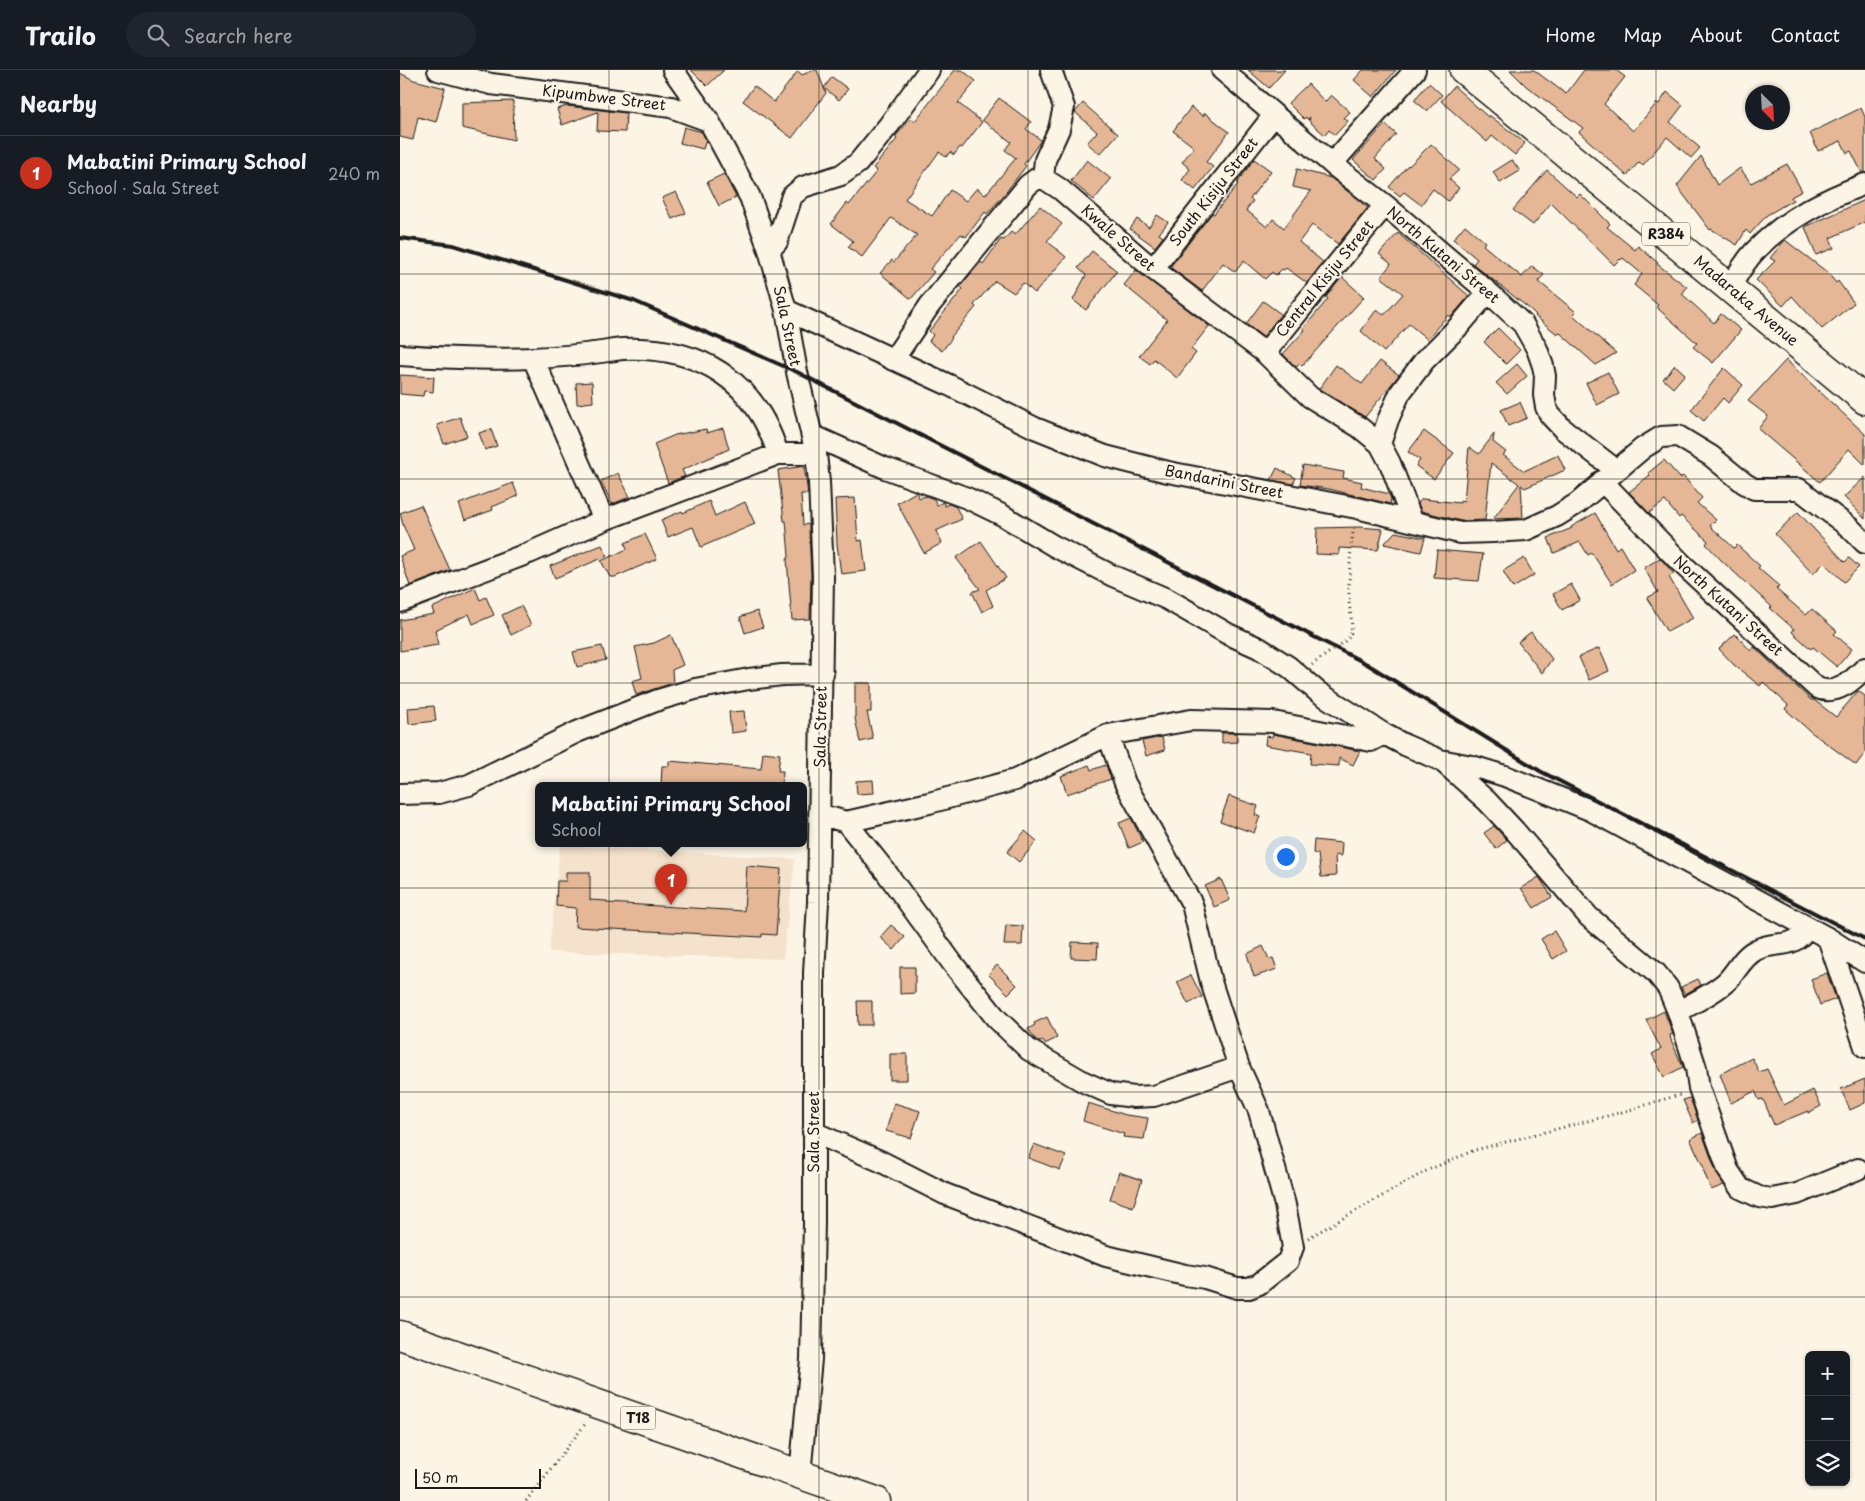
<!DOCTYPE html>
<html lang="en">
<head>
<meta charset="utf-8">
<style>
	:root { --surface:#171b24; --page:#20242c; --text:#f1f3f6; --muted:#9ea1a6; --line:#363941; --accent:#c8321e }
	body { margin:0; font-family:"Playpen Sans",sans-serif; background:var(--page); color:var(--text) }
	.controls { position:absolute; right:15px; bottom:15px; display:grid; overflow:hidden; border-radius:8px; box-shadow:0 1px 4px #0004 }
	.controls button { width:45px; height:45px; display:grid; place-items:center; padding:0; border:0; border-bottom:1px solid var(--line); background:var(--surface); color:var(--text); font:25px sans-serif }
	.compass { position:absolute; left:1345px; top:15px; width:45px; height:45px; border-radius:50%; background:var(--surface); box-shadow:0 1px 4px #0004; rotate:156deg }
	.scale { position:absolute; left:15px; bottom:12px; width:126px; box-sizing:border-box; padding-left:5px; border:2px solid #1c1c1c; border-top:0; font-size:14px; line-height:18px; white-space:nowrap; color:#1c1c1c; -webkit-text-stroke:4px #fcf5e5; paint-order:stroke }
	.you { position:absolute; left:885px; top:786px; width:18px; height:18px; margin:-12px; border:4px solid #fff; border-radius:50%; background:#1a73e8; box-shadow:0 0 0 8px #1a73e833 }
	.badge { display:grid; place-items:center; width:32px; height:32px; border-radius:50%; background:var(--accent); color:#fff; font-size:16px; font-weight:700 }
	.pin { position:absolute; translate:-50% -41px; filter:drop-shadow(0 1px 2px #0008) }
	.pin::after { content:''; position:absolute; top:26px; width:18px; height:15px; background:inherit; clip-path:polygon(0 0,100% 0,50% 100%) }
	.popup { position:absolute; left:135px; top:712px; width:272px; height:65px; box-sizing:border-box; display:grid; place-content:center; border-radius:8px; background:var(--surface); filter:drop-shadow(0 1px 4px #0005); font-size:16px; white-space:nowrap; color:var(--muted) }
	.popup b { font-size:19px; color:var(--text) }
	.popup::after { content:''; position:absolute; left:50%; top:100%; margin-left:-10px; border:10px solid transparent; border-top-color:var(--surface) }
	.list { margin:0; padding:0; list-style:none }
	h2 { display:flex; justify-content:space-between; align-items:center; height:65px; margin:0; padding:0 20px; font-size:21px }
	h2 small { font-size:16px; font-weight:400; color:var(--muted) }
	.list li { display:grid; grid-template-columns:32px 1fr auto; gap:15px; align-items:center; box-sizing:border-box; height:75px; padding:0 20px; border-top:1px solid var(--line) }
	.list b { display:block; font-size:19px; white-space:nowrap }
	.list p { margin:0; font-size:16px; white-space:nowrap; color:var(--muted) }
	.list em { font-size:16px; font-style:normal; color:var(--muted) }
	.icon { flex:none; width:28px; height:28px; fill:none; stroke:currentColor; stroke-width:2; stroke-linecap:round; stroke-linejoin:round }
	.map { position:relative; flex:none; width:1465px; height:1431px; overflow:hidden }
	header { display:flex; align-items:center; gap:30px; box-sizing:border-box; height:70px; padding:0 25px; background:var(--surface); border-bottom:1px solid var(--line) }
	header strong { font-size:24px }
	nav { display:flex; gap:28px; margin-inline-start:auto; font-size:18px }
	.search { width:350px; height:45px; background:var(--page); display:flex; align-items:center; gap:12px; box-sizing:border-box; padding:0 18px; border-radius:28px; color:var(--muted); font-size:19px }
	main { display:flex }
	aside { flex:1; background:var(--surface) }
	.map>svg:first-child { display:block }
	.built { fill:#f5e2cd }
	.building { fill:#e5b796; stroke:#1c1c1c }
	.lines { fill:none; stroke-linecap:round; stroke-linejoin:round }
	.minor-casing { stroke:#1c1c1c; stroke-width:24 }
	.primary-casing { stroke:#1c1c1c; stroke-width:31 }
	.trunk-casing { stroke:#1c1c1c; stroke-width:31 }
	.path { stroke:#1c1c1c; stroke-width:3; stroke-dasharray:1 4; stroke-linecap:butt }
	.minor { stroke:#fcf5e5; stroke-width:20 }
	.primary { stroke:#fcf5e5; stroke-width:28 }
	.trunk { stroke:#fcf5e5; stroke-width:28 }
	.rail { stroke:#1c1c1c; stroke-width:4 }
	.grid { fill:none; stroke:#1c1c1c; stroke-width:1; stroke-opacity:0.55 }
	.labels { text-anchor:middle; stroke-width:4.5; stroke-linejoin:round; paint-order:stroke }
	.shield { fill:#fcf5e5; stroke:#5f5d58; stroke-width:1 }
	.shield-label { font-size:14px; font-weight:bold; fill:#1c1c1c }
	.street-label { font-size:15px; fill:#1c1c1c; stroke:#fcf5e5 }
</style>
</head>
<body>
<header>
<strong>Trailo</strong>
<div class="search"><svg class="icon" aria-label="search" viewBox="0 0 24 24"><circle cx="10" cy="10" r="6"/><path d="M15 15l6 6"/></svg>Search here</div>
<nav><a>Home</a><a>Map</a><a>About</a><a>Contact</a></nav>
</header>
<main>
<aside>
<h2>Nearby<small></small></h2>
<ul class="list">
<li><span class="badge">1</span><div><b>Mabatini Primary School</b><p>School · Sala Street</p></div><em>240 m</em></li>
</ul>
</aside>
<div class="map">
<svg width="1465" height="1431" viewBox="0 0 1465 1431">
	<rect width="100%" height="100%" fill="#fcf5e5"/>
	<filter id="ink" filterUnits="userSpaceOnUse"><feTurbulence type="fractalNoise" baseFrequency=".02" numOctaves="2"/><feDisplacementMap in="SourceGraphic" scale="10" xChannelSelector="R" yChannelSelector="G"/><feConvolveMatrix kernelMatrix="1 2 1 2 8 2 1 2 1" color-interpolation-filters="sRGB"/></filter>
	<g filter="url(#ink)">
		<path class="built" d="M160,775L395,789L383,889L149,882Z"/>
		<path class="building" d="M291,0H324L307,16Z
			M414,0H417L424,18L432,7L448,19L439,30L424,18L426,23L392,68L343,31L354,16L374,32L398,1L402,5Z
			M555,0H562L576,11L558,33L582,52L562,78L560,77L554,85L550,82L546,87L539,82L505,129L532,146L550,120L566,131L577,118L585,125L616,88L605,80L611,72L582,50L599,28L631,52L626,59L641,70L624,94L626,96L603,126L587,144L585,142L566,167L561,164L530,199L534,202L511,229L480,203L492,190L494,192L517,165L491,148L462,187L448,177L453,171L431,154L447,133L449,135L477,101L473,98L497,69L495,67L511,48L515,51Z
			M848,0H885L869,18Z
			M963,0H996L973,27L954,10Z
			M1110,0H1134L1166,24L1184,0H1216L1225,7L1204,34L1233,61L1257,33L1259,34L1267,22L1283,35L1270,52L1300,78L1291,88L1267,67L1243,95L1239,92L1227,106L1179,62L1183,58L1126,16Z
			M0,3L14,10L45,18L36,52L18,47L13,70L0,67Z
			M1029,13L1042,25L1027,41L1014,30Z
			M908,14L925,32L931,25L950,42L944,48L948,51L935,65L929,60L925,65L909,51L910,47L908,50L906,47L904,49L888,33Z
			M1054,16L1088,47L1089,45L1125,73L1115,85L1092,66L1087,72L1041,31Z
			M113,31L114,70L62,58V33Z
			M683,33L718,64L700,84L687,73L697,62L675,42Z
			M167,36L226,43L225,62L197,61L198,42L162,55L157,39Z
			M791,37L803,46L805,43L829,62L806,92L813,97L795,120L782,110L790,99L782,92L794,77L773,61Z
			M1461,38L1465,47V102L1462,103L1451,81L1447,83L1441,71L1418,81L1410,63Z
			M985,54L996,64L975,89L986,99L976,110L953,90Z
			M284,57L302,62L306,70L303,79L280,73Z
			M1031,74L1059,100L1049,109L1059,118L1048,131L1033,119L1021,135L1004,122L1000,126L989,117L1008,95L1009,96Z
			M1301,86L1317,115L1340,98L1351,113L1387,94L1402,121L1391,127L1393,130L1367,145L1350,164L1346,160L1337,175L1311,159L1310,160L1277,116Z
			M854,89L871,101L850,129L853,131L846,140L867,157L873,149L884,158L911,121L893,117L897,99L931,108L968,138L938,174L912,155L899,172L923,192L907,213L886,198L884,200L882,199L876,205L872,202L865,209L844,191L835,202L823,193L802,221L770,197L812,143L814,144L838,114L837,113Z
			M687,90L711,109L694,130L671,111Z
			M1112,90L1120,101L1100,113L1093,102Z
			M1147,100L1177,127L1180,124L1210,154L1207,157L1235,180L1238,176L1258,193L1257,194L1287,217L1282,224L1314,253L1321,244L1341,260L1313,293L1293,277L1297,273L1256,237L1258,235L1234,215L1242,204L1223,188L1221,190L1220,189L1214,195L1151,133L1133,155L1113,140Z
			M324,104L336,127L319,136L307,112Z
			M276,122L286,143L272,149L262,128Z
			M1465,130V152L1430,168L1434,178L1416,185L1405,157Z
			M640,136L662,154L647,171L666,187L635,223L623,213L614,223L595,211L574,235L576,237L551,267L552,268L542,281L529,271L533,265L529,261L563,219L560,216L581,192L583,194L601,169L604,170L611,162L615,165Z
			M757,145L768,152L759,164L763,167L755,177L730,159L737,149L749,157Z
			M1065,155L1085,172L1083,175L1122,207L1132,196L1144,205L1138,211L1176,242L1173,245L1216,283L1196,295L1159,262L1157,264L1135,246L1136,245L1131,240L1073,194L1077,189L1053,169Z
			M998,163L1069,226L1051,247L1048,245L1027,269L1009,254L984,282L961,261L977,239L984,245L1003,224L981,207L991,194L979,184Z
			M1385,170L1427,202L1436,213L1438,211L1454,233L1422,259L1392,226L1383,236L1356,210L1375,191L1370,188Z
			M692,181L717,201L686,240L673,230L686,205L678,198Z
			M736,200L809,256L791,279L796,283L777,308L754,289L750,294L739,286L767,250L724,215Z
			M942,207L964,227L902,296L900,294L896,297L883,284L905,260L903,259L928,229L926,227Z
			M863,231L881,244L863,267L846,254Z
			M1098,258L1120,280L1106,294L1084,272Z
			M1386,290L1465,364V395L1449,379L1420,412L1358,359L1368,346L1348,331Z
			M980,291L999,305L965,347L919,319L936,295L962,314Z
			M1117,294L1127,306L1107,324L1096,313Z
			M1275,295L1285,304L1273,318L1263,309Z
			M1324,298L1343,315L1328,333L1323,328L1304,351L1291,340Z
			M1208,302L1219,324L1197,335L1186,313Z
			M0,305L34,307L33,322L24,321L23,326L0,324Z
			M192,312L193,332L177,334L176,313Z
			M1120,332L1127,348L1108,356L1101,340Z
			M60,347L67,366L44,374L37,355Z
			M323,358L329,379L282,400L285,406L268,413L254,374L275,365L306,359L307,363Z
			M91,359L97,376L85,380L79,363Z
			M1024,361L1054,383L1034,409L1016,396L1020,390L1008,382Z
			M1094,364L1093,372L1106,382L1103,385L1124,401L1158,385L1165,400L1125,418L1121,415L1123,448L1093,449L1119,414L1091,393L1085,450L1061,451L1021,441L1018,433L1022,429L1060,433V430L1064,431L1069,377L1079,384Z
			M1264,390L1280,408L1283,406L1302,428L1297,433L1316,450L1310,456L1334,478L1337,475L1360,496L1358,498L1379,516L1376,519L1406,545L1412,539L1437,561L1434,564L1452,579L1437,597L1413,577L1411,579L1392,562L1394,559L1370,538L1372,537L1322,491L1306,474L1308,471L1281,446L1279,448L1265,431L1249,443L1229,422L1250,405L1248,403Z
			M903,395L944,402L943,408L962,412L961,417L989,424L991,429L990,434L929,419L900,415Z
			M404,396L408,424H401L403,455L409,454V459L411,506L410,549L392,550L387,490L389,486L386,451H384L378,400Z
			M877,398L896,408L893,414L871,410Z
			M218,403L230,427L212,434L201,411Z
			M1465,407V449L1444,427Z
			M113,413L118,426L92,437L93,440L65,450L59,434Z
			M516,422L519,428L526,426L534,429L537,435L543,432L545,436L549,434L556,437L562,449L536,461L542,473L524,483L497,433Z
			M455,428L458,471L462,470L466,501L441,504L437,474L435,429Z
			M309,431L315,446L345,432L355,454L301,477L293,457L268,467L261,450L282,441L283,443Z
			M21,435L50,500L10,516L0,486L14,480L3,455L0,443Z
			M1398,442L1445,492L1449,488L1459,497L1444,512L1424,493L1413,504L1375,464Z
			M1195,443L1216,479L1220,476L1234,500L1212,514L1192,483L1188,485L1180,472L1154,483L1148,468L1172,458L1171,457Z
			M959,457L983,459L978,480L939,478V485L916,484L917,458Z
			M995,462L1025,468L1021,482L984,474Z
			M245,464L257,489L215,507H210L201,491L227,479L225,473Z
			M581,471L606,508L586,520L593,536L582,542L572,522L580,519L556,488Z
			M202,475L207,486L155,508L150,496Z
			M1037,480L1083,484L1079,511L1034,508Z
			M1124,488L1134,505L1113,518L1103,501Z
			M1260,488L1274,504L1269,507L1293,548L1267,562L1247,528L1258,522L1244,498Z
			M1171,514L1180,530L1162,540L1153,524Z
			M75,518L80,530L86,527L94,545L73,554L69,544L35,560L38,575L0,581V550L34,544L32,538Z
			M121,536L131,555L111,565L102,545Z
			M357,541L363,557L345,563L340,547Z
			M1131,562L1152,589L1142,603L1118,572Z
			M1335,564L1351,581L1354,577L1411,630H1414L1436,647L1458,621L1465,626V683L1456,695L1411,662L1385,639L1388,635L1363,612L1360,616L1334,595L1319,579Z
			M271,565L283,595L272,600L273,613L236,625L232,611L242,608L235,577L254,573Z
			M202,576L206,590L177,597L173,582Z
			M1199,578L1209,601L1189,610L1179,587Z
			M455,613H471V642H467L473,669L460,672L455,648Z
			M34,636L36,651L9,654L8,638Z
			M344,641L346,661L331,663L329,642Z
			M822,663H837V672L822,673Z
			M873,664L960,681L953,695L939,688V696L910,694L911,683L865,675L866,666L872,667Z
			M762,667L765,680L746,686L742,671Z
			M363,682L380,684L378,701H383L382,716H261L262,696H269V691L361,699Z
			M689,695L691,700L706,695L711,709L667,724L661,706Z
			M473,710L474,723L457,724L456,711Z
			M829,726L858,736L855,745L860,746L854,763L820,751Z
			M731,748L743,772L729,778L719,753Z
			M1094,756L1107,770L1096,779L1084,763Z
			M625,761L637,771L619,792L607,782Z
			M914,770L942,773L941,786L935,785L936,806L921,807L918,784L913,783Z
			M347,796L381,799L376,865L362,864V867L175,857L176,838L156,836L157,811H166V802H190V830L207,831V833L344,841Z
			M1139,807L1152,827L1134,838L1121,818Z
			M821,809L830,830L814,837L805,816Z
			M491,855L505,867L494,880L480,867Z
			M606,855L623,856L622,875H604Z
			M1154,861L1166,881L1153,889L1141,869Z
			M672,872L698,873L697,889L671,888Z
			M863,876L869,889L873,888L877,899L854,907L847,884Z
			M597,895L617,915L608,924L588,904Z
			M500,897H515V923L500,924Z
			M1427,903L1436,929L1420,935L1411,909Z
			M791,905L802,927L788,934L777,912Z
			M1298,909L1301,915L1285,924L1281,917Z
			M457,931H472V955H458Z
			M1264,941L1273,964L1270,965L1271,970L1283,997L1264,1007L1252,984L1261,979L1246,950Z
			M647,947L657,968L645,974L643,971L640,972L636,970L628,959L635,955L634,953Z
			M490,984H507V1010H490Z
			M1352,988L1359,1002L1367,999L1384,1035L1413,1020L1421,1036L1408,1043V1041L1374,1055L1363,1029L1359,1030L1355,1021L1331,1033L1320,1004Z
			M1465,1009V1033L1450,1040L1441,1019Z
			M1290,1028L1298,1050L1293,1053L1283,1030Z
			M494,1033L520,1041L511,1068L486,1061Z
			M688,1033L726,1045L748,1048L744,1069L723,1067L724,1064L683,1051Z
			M1302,1063L1317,1104L1324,1115L1311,1120L1303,1099L1304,1098L1290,1069Z
			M634,1074L666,1086L660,1100L628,1088Z
			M719,1102L742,1110L733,1137L710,1129Z"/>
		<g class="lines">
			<defs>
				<path id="minor" d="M38,0L91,14L271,37L309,51
					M273,0L309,51L350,127L369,180L386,240L397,302L416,384L419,412L423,506L418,832L414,903V1153L411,1289L400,1405
					M822,0L932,94L985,135L1088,222L1123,254L1137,279L1143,296L1145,306L1144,325L1146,337L1150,345L1163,359L1216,400
					M932,94L1015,0
					M643,108L645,90L659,59L664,37L651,0
					M369,180L377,172L392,126L403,117L441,105L458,93L489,55L529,0
					M753,199L874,45
					M1330,217C1338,204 1346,189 1357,179C1387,148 1425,129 1465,114
					M386,240L549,315L635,358L705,386L768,402L957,438L1060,463L1093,462L1126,460L1157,446L1178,433L1243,378L1261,367L1278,366L1311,386L1344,413L1354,419H1399L1450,458L1465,473
					M865,283L985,135
					M0,285C44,288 88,290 132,288C152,287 173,286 193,283C203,282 213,280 223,279C300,276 355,310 378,384
					M133,288L204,450
					M493,290L530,235L628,115L636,109L643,108L660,119L753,199L865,283L910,327L959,357L980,374
					M412,365L485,398L567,428L602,445L654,476L713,506L767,529L828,564L859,578L889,597L918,622L984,664L1005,675L1040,690L1072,696L1105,706L1190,740L1428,868L1465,892
					M1202,411L1281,493L1417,618C1437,626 1452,611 1465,598
					M1012,450L990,393L980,374L988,350L1000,323L1024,291L1060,255L1088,222
					M0,532L129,483L204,450L378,384H416
					M1042,691L1087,731L1115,761L1189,847L1256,903L1268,918L1278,942L1296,998L1299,1018L1328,1100L1340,1118L1359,1127L1372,1129L1397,1124L1458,1099
					M0,724L39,723L69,715L177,662L258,630L295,619L349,609L382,605L423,604
					M419,744L446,752L529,733L615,710L708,665L791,650L873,652L971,671L984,664
					M446,752L486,802L553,894L596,948L629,980L684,1012L711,1024L734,1027L754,1026L839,997
					M1428,868L1465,977
					M1278,942C1294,932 1313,924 1327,911C1337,901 1343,886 1356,880C1377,869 1391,882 1407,858
					M413,1062L480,1091L545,1124L706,1186L785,1205L805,1208L837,1218H849L859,1214L888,1191L893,1177L885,1135L859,1041L839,997L811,912L792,834L725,713L708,665"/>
				<path id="primary" d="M1064,0C1198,110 1332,219 1465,330"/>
				<path id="trunk" d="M0,1265L476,1431"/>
			</defs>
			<use href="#minor" class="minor-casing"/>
			<use href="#primary" class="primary-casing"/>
			<use href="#trunk" class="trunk-casing"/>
			<path class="path" d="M912,595C919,589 946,572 949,567C955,556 949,541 949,529C949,505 950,480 954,456
				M908,1168L1028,1100L1075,1080L1219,1043L1282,1024
				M126,1431L186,1353"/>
			<use href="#minor" class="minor"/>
			<use href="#primary" class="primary"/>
			<use href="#trunk" class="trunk"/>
			<path class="rail" d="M0,168L53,175L234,231L397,302L967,594L1140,701L1465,869"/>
		</g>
	</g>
	<path class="grid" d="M209,0V1431M419,0V1431M628,0V1431M837,0V1431M1046,0V1431M1256,0V1431M0,204H1465M0,409H1465M0,613H1465M0,818H1465M0,1022H1465M0,1227H1465"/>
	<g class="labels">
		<g class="shield">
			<rect x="1242" y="152.5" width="48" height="23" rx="4"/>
			<rect x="220.5" y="1336.5" width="35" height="23" rx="4"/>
		</g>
		<g class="shield-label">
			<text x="1266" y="169">R384</text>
			<text x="238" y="1353">T18</text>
		</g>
		<g class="street-label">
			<text transform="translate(204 28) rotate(7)" y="5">Kipumbwe Street</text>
			<text transform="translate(814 122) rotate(-52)" y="5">South Kisiju Street</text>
			<text transform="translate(718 168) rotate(41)" y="5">Kwale Street</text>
			<text transform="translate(1043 185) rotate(40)" y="5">North Kutani Street</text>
			<text transform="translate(925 209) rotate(-51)" y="5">Central Kisiju Street</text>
			<text transform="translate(1346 231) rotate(40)" y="5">Madaraka Avenue</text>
			<text transform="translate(387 256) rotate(78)" y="5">Sala Street</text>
			<text transform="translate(824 412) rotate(11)" y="5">Bandarini Street</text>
			<text transform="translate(1328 536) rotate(42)" y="5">North Kutani Street</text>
			<text transform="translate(421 657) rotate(-89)" y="5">Sala Street</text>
			<text transform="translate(414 1062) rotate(-90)" y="5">Sala Street</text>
		</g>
	</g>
</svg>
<div class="controls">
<button>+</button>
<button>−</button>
<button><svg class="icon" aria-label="layers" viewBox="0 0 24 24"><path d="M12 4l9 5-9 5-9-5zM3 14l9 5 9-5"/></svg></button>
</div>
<svg class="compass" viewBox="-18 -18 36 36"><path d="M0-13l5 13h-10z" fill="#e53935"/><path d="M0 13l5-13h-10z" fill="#9ea1a6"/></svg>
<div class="scale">50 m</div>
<div class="you"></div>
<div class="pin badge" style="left:271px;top:835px">1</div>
<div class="popup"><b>Mabatini Primary School</b>School</div>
</div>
</main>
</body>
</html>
